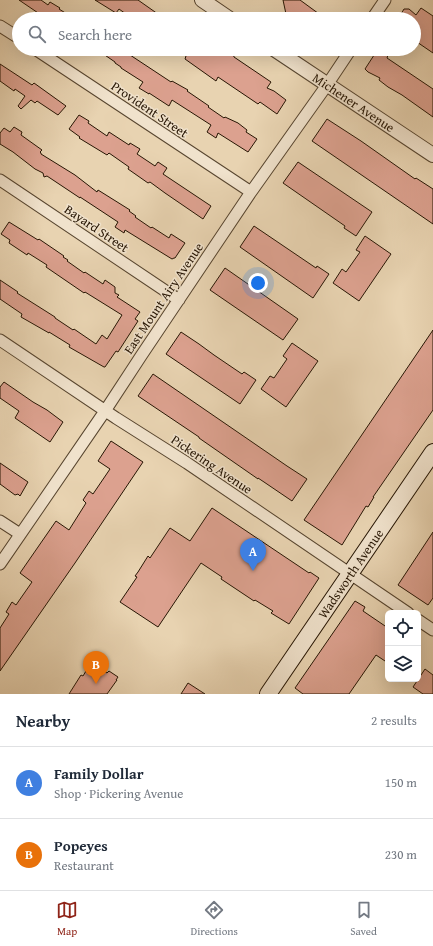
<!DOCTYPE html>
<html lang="en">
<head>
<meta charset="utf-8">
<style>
	:root { --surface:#fff; --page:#f2f2f3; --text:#1f2937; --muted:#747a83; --line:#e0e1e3; --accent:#8f2418 }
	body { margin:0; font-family:"Gentium Book Plus",serif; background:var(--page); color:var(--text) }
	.controls { position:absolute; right:12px; bottom:12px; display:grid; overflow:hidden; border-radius:6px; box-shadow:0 4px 16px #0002 }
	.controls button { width:36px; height:36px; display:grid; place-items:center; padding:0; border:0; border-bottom:1px solid var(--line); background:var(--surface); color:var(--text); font:20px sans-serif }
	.you { position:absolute; left:258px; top:283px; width:14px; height:14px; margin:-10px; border:3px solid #fff; border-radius:50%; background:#1a73e8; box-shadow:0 0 0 6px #1a73e833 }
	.badge { display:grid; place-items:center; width:26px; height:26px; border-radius:50%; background:var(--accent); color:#fff; font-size:13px; font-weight:700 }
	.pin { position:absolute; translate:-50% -33px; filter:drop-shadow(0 1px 2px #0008) }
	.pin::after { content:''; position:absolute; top:21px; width:14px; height:12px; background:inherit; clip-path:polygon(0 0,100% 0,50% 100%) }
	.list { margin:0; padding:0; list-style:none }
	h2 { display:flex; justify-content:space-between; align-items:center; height:52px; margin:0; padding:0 16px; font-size:17px }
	h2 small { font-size:13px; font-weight:400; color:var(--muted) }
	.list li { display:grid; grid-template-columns:26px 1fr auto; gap:12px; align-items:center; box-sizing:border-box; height:72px; padding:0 16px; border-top:1px solid var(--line) }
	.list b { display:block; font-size:15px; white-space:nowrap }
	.list p { margin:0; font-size:13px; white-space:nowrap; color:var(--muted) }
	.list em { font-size:13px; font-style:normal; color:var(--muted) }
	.icon { flex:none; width:22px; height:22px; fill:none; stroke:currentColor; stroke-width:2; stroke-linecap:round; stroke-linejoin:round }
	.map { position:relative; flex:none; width:433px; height:694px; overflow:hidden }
	.search { position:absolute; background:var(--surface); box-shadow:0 4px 16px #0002; left:12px; right:12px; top:12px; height:44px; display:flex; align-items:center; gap:10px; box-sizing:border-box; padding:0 14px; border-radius:22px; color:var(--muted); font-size:15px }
	.sheet { height:196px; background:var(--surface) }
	nav { display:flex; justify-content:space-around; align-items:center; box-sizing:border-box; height:56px; border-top:1px solid var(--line); background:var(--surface); font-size:11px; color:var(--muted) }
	nav a { display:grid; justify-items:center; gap:2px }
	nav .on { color:var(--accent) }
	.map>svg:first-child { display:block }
	.building { fill:#dca18f; stroke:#271604 }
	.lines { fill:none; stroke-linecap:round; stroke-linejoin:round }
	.minor-casing { stroke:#57452f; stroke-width:13 }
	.tertiary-casing { stroke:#57452f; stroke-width:16 }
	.secondary-casing { stroke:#271604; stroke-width:18 }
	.minor { stroke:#f0e2cc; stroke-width:11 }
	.tertiary { stroke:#f0e2cc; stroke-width:14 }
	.secondary { stroke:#f0e2cc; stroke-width:16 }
	.labels { text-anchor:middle; stroke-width:3; stroke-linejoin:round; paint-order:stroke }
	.street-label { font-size:13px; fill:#271604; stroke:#f0e2cc }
</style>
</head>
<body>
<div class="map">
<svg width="433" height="694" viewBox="0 0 433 694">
	<rect width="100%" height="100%" fill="#e8d3b1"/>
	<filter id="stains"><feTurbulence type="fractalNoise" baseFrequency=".005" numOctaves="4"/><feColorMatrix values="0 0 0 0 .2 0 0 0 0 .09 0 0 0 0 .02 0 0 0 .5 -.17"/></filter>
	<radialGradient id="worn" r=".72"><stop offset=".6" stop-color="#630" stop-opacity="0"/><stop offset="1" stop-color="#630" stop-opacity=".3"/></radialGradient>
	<path class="building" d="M19,0H41L48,5L50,2L60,8L59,9L75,19H47Z
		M95,0H138L165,19H133L119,9L116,13Z
		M283,0H300L326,19H294L286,14Z
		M421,8L433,16V53L414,40V19H398L404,9H409L416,15Z
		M96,49H121L171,82L172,81L188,90L187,91L209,106L208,107L224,118L225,117L238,123L247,130L246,132L257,139L248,152L218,133L216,138L207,132L211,125L172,100L169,106L149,93V94L139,88L143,82L121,68V67L115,63V62Z
		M176,49H227L233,53L234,57L271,82L267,88L274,91L286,100L277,114L260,102L258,104L218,77L216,81L185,59L186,56Z
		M378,49L388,55L387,58L433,89V117L402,95L388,87L379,80L380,78L368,72L365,69Z
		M0,64L32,85L34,83L66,106L58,115L37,101L35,103L31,100L21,109L18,106L25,96L15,89L14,91L0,81Z
		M79,115L89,121L88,123L107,136L109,132L129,145L130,143L140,149L137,154L155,166L158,162L167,168L163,174L211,206L203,219L165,193L150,182L148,183L128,169L129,167L109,153L107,155L79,138L80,137L69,129Z
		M327,119L361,141L415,179L416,178L433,189V224L312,141Z
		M14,127L22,132L21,135L42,150L40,152L41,153V154L75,175L97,192L98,190L130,210L129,211L136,216L135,217L151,228L152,227L169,238L171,234L185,243L175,258H174L172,259L125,230L124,233L115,227L118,222L80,197V198L47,176L44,177L43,173L35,169L13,152L0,144V133L4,128L10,132Z
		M298,162L372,212L356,236L344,228L345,226L283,183Z
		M9,222L38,240L39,239L64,256L63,257L68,260L67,261L84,273L85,272L103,284L105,280L115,287V293L119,295L117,297L140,312L135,319L138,321L118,352L116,351L105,367H104L69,347L70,345L49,332V333L21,317L22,314L0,299V280L18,292L17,293L55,317V318L73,330L74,329L96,344L102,335L107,339L122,315L85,292L84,293L46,267L47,265L28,253L27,255L9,243L10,240L1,234Z
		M254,226L316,268L317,266L329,274L313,298L240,247Z
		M365,236L391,254L359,301L333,283L342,269L346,272L360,252L356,250Z
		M225,268L298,319L283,340L210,290Z
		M433,330V410L373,497H374L368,507L366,506L342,545L304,520Z
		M181,332L199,344L214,355L242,374L244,372L256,380L240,404L166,354Z
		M292,343L318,361L286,407L261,389L270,376L274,378L287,359L283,356Z
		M153,374L287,466L307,479L292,501L264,482L258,478V479L199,438V437L138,396Z
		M4,382L33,402L47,410L63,422L50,442L15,418L19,411L0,398V387Z
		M111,441L143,462L75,563L0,671V628L9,614L6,612L12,602L16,605L32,582L20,573L56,521L69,530L86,503L83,500L89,491L93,494L110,469L98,461Z
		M0,463L28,482L20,496L18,494L15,495L0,484Z
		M212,508L309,573L310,572L319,578L289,624L271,613L273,611L255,600L254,601L221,579L222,577L201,563L158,627L120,602L137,577L135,576L138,572L148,556L150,558L170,528L190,541Z
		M433,532V598L428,605L398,585Z
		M355,601L365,607L363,611L388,628V663L376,655L349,694H303L295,688Z
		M89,666L95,670L98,667L107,673L109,671L118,677L116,680H117L107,694H69L81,675L83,676Z
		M425,669L433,675V694H423L413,687Z
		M188,683L205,694H181Z"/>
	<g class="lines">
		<defs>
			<path id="minor" d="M372,19L385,0
				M0,26L19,38
				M35,49L251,192
				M0,180L179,300
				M0,340L116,418L187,463L408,613
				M0,521L20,534
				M0,564L105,411L141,356L251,192L327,85L351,49
				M418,620L433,630"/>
			<g id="tertiary">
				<path d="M202,0L230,19"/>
				<path id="s1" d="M274,49L433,155"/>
			</g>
			<g id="secondary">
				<path id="s2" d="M268,694L433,452"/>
			</g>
		</defs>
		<use href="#minor" class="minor-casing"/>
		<use href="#tertiary" class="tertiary-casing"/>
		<use href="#secondary" class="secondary-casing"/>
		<use href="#minor" class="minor"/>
		<use href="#tertiary" class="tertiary"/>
		<use href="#secondary" class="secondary"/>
	</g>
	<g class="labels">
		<g class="street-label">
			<text dy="5" stroke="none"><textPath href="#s1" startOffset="96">Michener Avenue</textPath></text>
			<text transform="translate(150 109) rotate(34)" y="5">Provident Street</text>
			<text transform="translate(97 228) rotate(34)" y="5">Bayard Street</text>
			<text transform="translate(163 298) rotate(-56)" y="5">East Mount Airy Avenue</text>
			<text transform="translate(212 464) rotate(34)" y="5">Pickering Avenue</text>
			<text dy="5" stroke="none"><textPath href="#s2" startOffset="146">Wadsworth Avenue</textPath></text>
		</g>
	</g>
	<rect width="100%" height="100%" filter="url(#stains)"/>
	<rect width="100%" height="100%" fill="url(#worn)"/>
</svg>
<div class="controls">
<button><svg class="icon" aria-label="locate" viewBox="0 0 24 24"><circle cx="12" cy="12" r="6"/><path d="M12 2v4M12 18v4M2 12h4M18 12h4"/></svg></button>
<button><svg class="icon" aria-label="layers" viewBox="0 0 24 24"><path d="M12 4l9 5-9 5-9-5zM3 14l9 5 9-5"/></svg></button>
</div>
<div class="you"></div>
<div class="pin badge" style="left:253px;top:571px;background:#3f7fe0">A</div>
<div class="pin badge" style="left:96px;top:684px;background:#e8710a">B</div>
<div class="search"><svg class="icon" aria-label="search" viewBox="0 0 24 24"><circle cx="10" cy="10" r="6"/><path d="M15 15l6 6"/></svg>Search here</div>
</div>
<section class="sheet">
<h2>Nearby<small>2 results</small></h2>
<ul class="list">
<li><span class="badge" style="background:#3f7fe0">A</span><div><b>Family Dollar</b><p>Shop · Pickering Avenue</p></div><em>150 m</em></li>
<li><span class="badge" style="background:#e8710a">B</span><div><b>Popeyes</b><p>Restaurant</p></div><em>230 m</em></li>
</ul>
</section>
<nav>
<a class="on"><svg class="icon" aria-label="map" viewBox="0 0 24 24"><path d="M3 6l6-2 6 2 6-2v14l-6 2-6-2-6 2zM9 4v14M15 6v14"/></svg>Map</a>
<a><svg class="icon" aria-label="directions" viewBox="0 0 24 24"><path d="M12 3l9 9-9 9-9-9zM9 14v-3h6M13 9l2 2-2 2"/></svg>Directions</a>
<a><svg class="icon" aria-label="saved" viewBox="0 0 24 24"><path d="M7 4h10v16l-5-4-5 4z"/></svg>Saved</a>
</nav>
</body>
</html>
